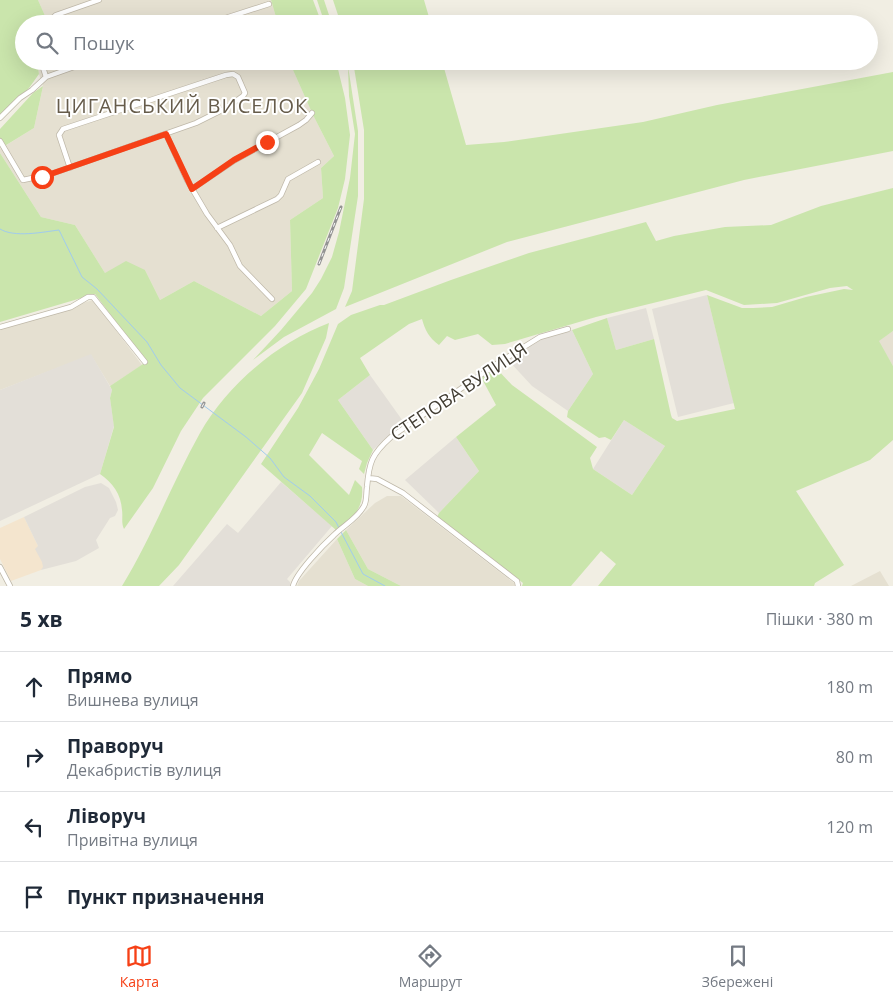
<!DOCTYPE html>
<html lang="uk">
<head>
<meta charset="utf-8">
<style>
	:root { --surface:#fff; --page:#f2f2f3; --text:#1f2937; --muted:#747a83; --line:#e0e1e3; --accent:#f64016 }
	body { margin:0; font-family:"Open Sans",sans-serif; background:var(--page); color:var(--text) }
	.stop { position:absolute; width:15px; height:15px; margin:-11px; border:4px solid #f64016; border-radius:50%; background:#fff }
	.stop.end { background:#f64016; border-color:#fff; box-shadow:0 1px 5px #0008 }
	.list { margin:0; padding:0; list-style:none }
	h2 { display:flex; justify-content:space-between; align-items:center; height:65px; margin:0; padding:0 20px; font-size:21px }
	h2 small { font-size:16px; font-weight:400; color:var(--muted) }
	.list li { display:grid; grid-template-columns:32px 1fr auto; gap:15px; align-items:center; box-sizing:border-box; height:70px; padding:0 20px; border-top:1px solid var(--line) }
	.list b { display:block; font-size:19px; white-space:nowrap }
	.list p { margin:0; font-size:16px; white-space:nowrap; color:var(--muted) }
	.list em { font-size:16px; font-style:normal; color:var(--muted) }
	.icon { flex:none; width:28px; height:28px; fill:none; stroke:currentColor; stroke-width:2; stroke-linecap:round; stroke-linejoin:round }
	.map { position:relative; flex:none; width:893px; height:586px; overflow:hidden }
	.search { position:absolute; background:var(--surface); box-shadow:0 5px 20px #0002; left:15px; right:15px; top:15px; height:55px; display:flex; align-items:center; gap:12px; box-sizing:border-box; padding:0 18px; border-radius:28px; color:var(--muted); font-size:19px }
	.sheet { height:345px; background:var(--surface) }
	nav { display:flex; justify-content:space-around; align-items:center; box-sizing:border-box; height:70px; border-top:1px solid var(--line); background:var(--surface); font-size:14px; color:var(--muted) }
	nav a { display:grid; justify-items:center; gap:2px }
	nav .on { color:var(--accent) }
	.map>svg:first-child { display:block }
	.residential { fill:#e5e0d1 }
	.commercial { fill:#f4e5ce }
	.industrial { fill:#e3dfd8 }
	.green { fill:#cae5ac }
	.lines { fill:none; stroke-linecap:round; stroke-linejoin:round }
	.stream { stroke:#a0cbee; stroke-width:1 }
	.minor-casing { stroke:#bfb8a9; stroke-width:6 }
	.minor { stroke:#fff; stroke-width:4.5 }
	.rail-casing { stroke:#939393; stroke-width:3 }
	.rail { stroke:#fff; stroke-width:1; stroke-dasharray:4; stroke-linecap:butt }
	.route { stroke:#f64016; stroke-width:6 }
	.labels { text-anchor:middle; stroke-width:4; stroke-linejoin:round; paint-order:stroke }
	.street-label { font-size:18px; fill:#433e34; stroke:#fff }
	.quarter-label { font-size:20px; letter-spacing:1px; fill:#665c4b; stroke:#fff }
</style>
</head>
<body>
<div class="map">
<svg width="893" height="586" viewBox="0 0 893 586">
	<rect width="100%" height="100%" fill="#f1eee3"/>
	<path class="residential" d="M38,0H271L278,24H42L46,18Z
		M37,61H289L313,115L334,156L321,168L323,198L290,220L292,291L261,316L194,281L160,300L145,270L105,273L75,225L41,217L0,153V149L34,128L43,86L39,74Z
		M93,300L142,365L110,386L91,355L0,390V328Z
		M893,331V366L878,341Z
		M387,496H401L514,583L515,586H401L368,569L346,530L375,503Z
		M337,539L355,579L368,586H297L299,581Z
		M880,571L889,586H851Z"/>
	<path class="commercial" d="M24,517L38,546L44,567L41,570L11,581L0,559V528Z"/>
	<path class="industrial" d="M707,295L734,403L678,417L652,309Z
		M646,308L654,339L616,350L607,318Z
		M572,330L593,374L568,411L532,386L508,360L540,339Z
		M91,354L112,390L110,398L114,426L100,474L0,521V390Z
		M370,375L405,424L389,435L373,450L338,400Z
		M624,420L665,446L632,495L593,469Z
		M456,437L479,471L439,513L405,480Z
		M281,482L332,526L287,579L290,582V586H173L227,524L238,533Z
		M101,483L109,488L116,502L118,510L115,516L110,518L96,540L99,548L76,561L41,570L43,567L42,562L35,549L38,546L24,517L85,487Z"/>
	<path class="green" d="M0,0H38L46,18L42,24H24V61H37L39,74L29,88L0,119Z
		M271,0H313L322,24H278Z
		M317,0H324L332,24H325Z
		M333,0H424L431,24H341Z
		M289,61H336L345,98L350,135L345,179L338,208L306,289L275,326L203,398L181,431L153,488L124,529C121,523 123,517 122,510C121,494 113,483 100,474L114,427L110,398L112,390L110,386L146,362L95,294L0,322V153L41,217L75,225L105,273L126,261L145,270L160,300L194,281L261,316L292,291L290,220L323,198L321,168L334,156L313,115Z
		M353,61H442L466,145L504,142L643,122L717,105L893,72V151L744,180L507,242L345,307L352,291L364,199V130Z
		M348,66L358,131V196L344,288L336,309L284,337L253,360L281,330L312,293L321,279L332,257L339,232L350,178L355,134L349,96Z
		M43,86L34,128L3,147L0,142V129L33,93Z
		M893,188V331L879,341L893,366V440L870,460L796,491L844,565L815,583L814,586H598L616,564L601,551L571,586H522L523,583L437,517L439,513L479,471L456,437L496,405L481,377L492,368H496L512,385L597,447L590,458L593,469L632,495L665,446L624,420L611,440L605,437L599,438L567,417L568,411L593,374L572,330L607,318L616,350L654,339L671,415L672,418L677,421L735,409L707,295L742,308H753L772,307L806,297L844,289L853,290L847,286L830,288L777,303L744,305L706,290L596,317L505,344L492,345L478,334L455,340L447,336L439,345C429,338 425,330 422,319L409,324L360,358L370,375L338,400L373,450L367,463L364,474L359,469L362,461L322,433L309,455L349,495L355,480L362,487C364,508 353,519 336,530L261,464L298,408L319,369L338,324L351,315L380,305H384L451,280L529,253L646,222L656,241L674,236L725,227L771,225L821,206Z
		M329,323L326,338L302,393L179,565L159,586H122C152,537 172,483 200,433C227,385 278,342 329,323Z
		M346,530L368,569L401,586H368L355,579L337,539Z"/>
	<g class="lines">
		<path class="stream" d="M0,229C14,238 43,232 59,230L82,277L97,289L147,342L161,365L180,388L246,437L270,458L284,477L310,496L336,522L339,528
			M341,532L363,574L385,586"/>
		<defs>
			<path id="minor" d="M46,24L56,15L99,0
				M207,24L269,4
				M41,61L46,77
				M0,118L20,98L32,90L46,77L91,61
				M166,134L187,180L207,214L230,245L240,266L272,299
				M0,141L23,180L51,174L196,123L226,108L243,96L245,93L238,77L233,74L226,75L63,129L59,135L70,168
				M192,189L235,160L299,125L306,120L312,113
				M217,228L277,199L281,195L288,179L318,162
				M0,327L71,307L88,297H93L145,362
				M368,478L377,479L403,493L517,581L518,586
				M0,567L10,586
				M293,586C296,573 323,545 334,535C344,525 357,519 364,506C367,501 366,493 367,487C369,462 372,454 391,437L498,363L540,337L568,329"/>
		</defs>
		<use href="#minor" class="minor-casing"/>
		<use href="#minor" class="minor"/>
		<defs>
			<path id="rail" d="M319,264L341,207
				M202,407L204,403"/>
		</defs>
		<use href="#rail" class="rail-casing"/>
		<use href="#rail" class="rail"/>
	</g>
	<g class="lines">
		<path class="route" d="M42,177L166,134L192,189L234,160L267,142"/>
	</g>
	<g class="labels">
		<g class="street-label">
			<text transform="translate(459 392) rotate(-34)" y="6">СТЕПОВА ВУЛИЦЯ</text>
		</g>
		<g class="quarter-label">
			<text x="182" y="113">ЦИГАНСЬКИЙ ВИСЕЛОК</text>
		</g>
	</g>
</svg>
<div class="stop" style="left:42px;top:177px"></div>
<div class="stop end" style="left:267px;top:142px"></div>
<div class="search"><svg class="icon" aria-label="search" viewBox="0 0 24 24"><circle cx="10" cy="10" r="6"/><path d="M15 15l6 6"/></svg>Пошук</div>
</div>
<section class="sheet">
<h2>5 хв<small>Пішки · 380 m</small></h2>
<ul class="list">
<li><svg class="icon" aria-label="ahead" viewBox="0 0 24 24"><path d="M12 20V5M6 11l6-6 6 6"/></svg><div><b>Прямо</b><p>Вишнева вулиця</p></div><em>180 m</em></li>
<li><svg class="icon" aria-label="right" viewBox="0 0 24 24"><path d="M7 20v-9h11M14 6l5 5-5 5"/></svg><div><b>Праворуч</b><p>Декабристів вулиця</p></div><em>80 m</em></li>
<li><svg class="icon" aria-label="left" viewBox="0 0 24 24"><path d="M17 20v-9H6M10 6l-5 5 5 5"/></svg><div><b>Ліворуч</b><p>Привітна вулиця</p></div><em>120 m</em></li>
<li><svg class="icon" aria-label="arrive" viewBox="0 0 24 24"><path d="M6 21V4h12l-3 4 3 4H6"/></svg><div><b>Пункт призначення</b></div></li>
</ul>
</section>
<nav>
<a class="on"><svg class="icon" aria-label="map" viewBox="0 0 24 24"><path d="M3 6l6-2 6 2 6-2v14l-6 2-6-2-6 2zM9 4v14M15 6v14"/></svg>Карта</a>
<a><svg class="icon" aria-label="directions" viewBox="0 0 24 24"><path d="M12 3l9 9-9 9-9-9zM9 14v-3h6M13 9l2 2-2 2"/></svg>Маршрут</a>
<a><svg class="icon" aria-label="saved" viewBox="0 0 24 24"><path d="M7 4h10v16l-5-4-5 4z"/></svg>Збережені</a>
</nav>
</body>
</html>
